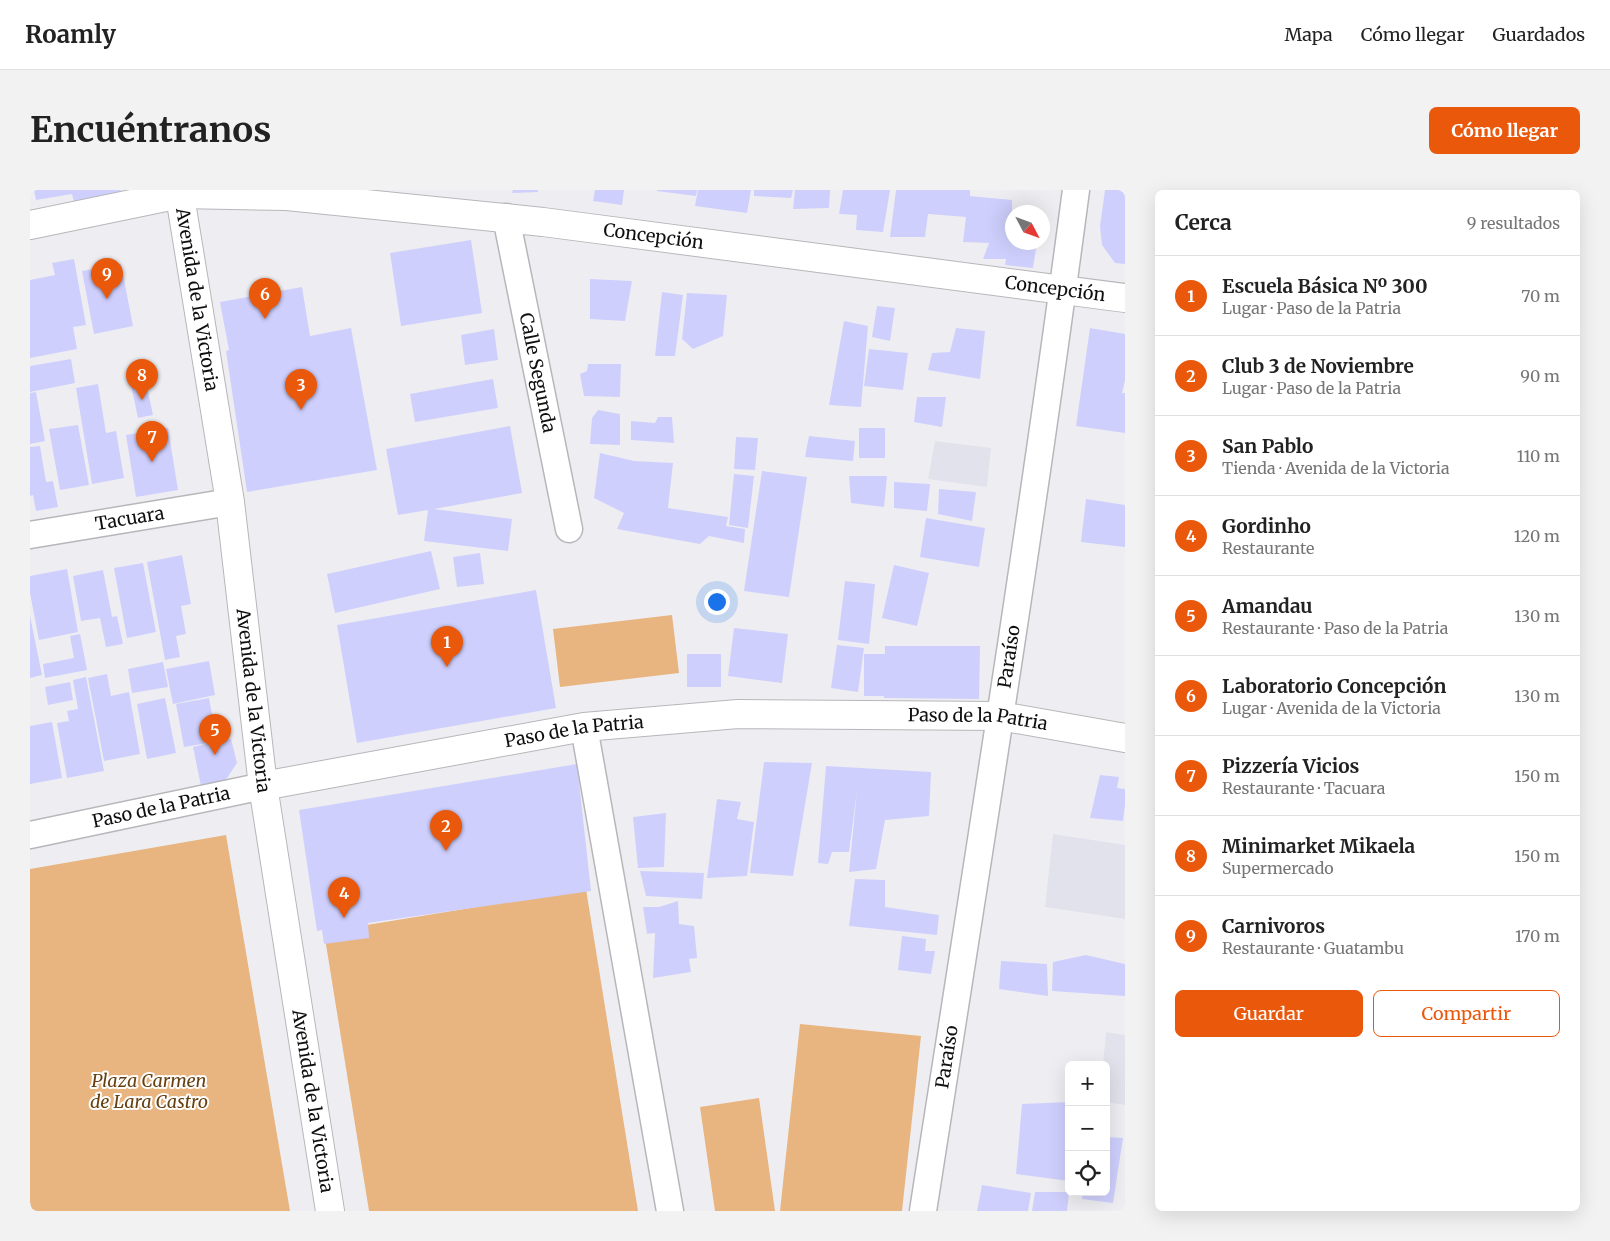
<!DOCTYPE html>
<html lang="es">
<head>
<meta charset="utf-8">
<style>
	:root { --surface:#fff; --page:#f2f2f2; --text:#222; --muted:#767676; --line:#e0e0e0; --accent:#ea580c }
	body { margin:0; font-family:Merriweather,serif; background:var(--page); color:var(--text) }
	.controls { position:absolute; right:15px; bottom:15px; display:grid; overflow:hidden; border-radius:8px; box-shadow:0 5px 20px #0002 }
	.controls button { width:45px; height:45px; display:grid; place-items:center; padding:0; border:0; border-bottom:1px solid var(--line); background:var(--surface); color:var(--text); font:25px sans-serif }
	.compass { position:absolute; left:975px; top:15px; width:45px; height:45px; border-radius:50%; background:var(--surface); box-shadow:0 5px 20px #0002; rotate:131deg }
	.you { position:absolute; left:686px; top:411px; width:18px; height:18px; margin:-12px; border:4px solid #fff; border-radius:50%; background:#1a73e8; box-shadow:0 0 0 8px #1a73e833 }
	.badge { display:grid; place-items:center; width:32px; height:32px; border-radius:50%; background:var(--accent); color:#fff; font-size:16px; font-weight:700 }
	.pin { position:absolute; translate:-50% -41px; filter:drop-shadow(0 1px 2px #0008) }
	.pin::after { content:''; position:absolute; top:26px; width:18px; height:15px; background:inherit; clip-path:polygon(0 0,100% 0,50% 100%) }
	.list { margin:0; padding:0; list-style:none }
	h2 { display:flex; justify-content:space-between; align-items:center; height:65px; margin:0; padding:0 20px; font-size:21px }
	h2 small { font-size:16px; font-weight:400; color:var(--muted) }
	.list li { display:grid; grid-template-columns:32px 1fr auto; gap:15px; align-items:center; box-sizing:border-box; height:80px; padding:0 20px; border-top:1px solid var(--line) }
	.list b { display:block; font-size:19px; white-space:nowrap }
	.list p { margin:0; font-size:16px; white-space:nowrap; color:var(--muted) }
	.list em { font-size:16px; font-style:normal; color:var(--muted) }
	.actions { display:flex; gap:10px; padding:15px 20px }
	.actions a { flex:1; padding:11px 0; border:1px solid var(--accent); border-radius:8px; text-align:center; font-size:18px; color:var(--accent) }
	.actions .main { background:var(--accent); color:#fff }
	.icon { flex:none; width:28px; height:28px; fill:none; stroke:currentColor; stroke-width:2; stroke-linecap:round; stroke-linejoin:round }
	.map { position:relative; flex:none; width:1095px; height:1021px; overflow:hidden; border-radius:8px }
	header { display:flex; align-items:center; gap:30px; box-sizing:border-box; height:70px; padding:0 25px; background:var(--surface); border-bottom:1px solid var(--line) }
	header strong { font-size:24px }
	nav { display:flex; gap:28px; margin-inline-start:auto; font-size:18px }
	.intro { display:flex; align-items:center; justify-content:space-between; box-sizing:border-box; height:120px; padding:0 30px }
	h1 { margin:0; font-size:35px }
	.button { padding:12px 22px; border-radius:8px; background:var(--accent); color:#fff; font-size:18px; font-weight:700 }
	main { display:flex; gap:30px; padding:0 30px }
	aside { flex:1; background:var(--surface); border-radius:8px; box-shadow:0 5px 20px #0002 }
	.map>svg:first-child { display:block }
	.built { fill:#e2e2ec }
	.green { fill:#e8b480 }
	.building { fill:#cfcffd }
	.lines { fill:none; stroke-linecap:round; stroke-linejoin:round }
	.minor-casing { stroke:#b7b7bb; stroke-width:29 }
	.tertiary-casing { stroke:#b7b7bb; stroke-width:30 }
	.secondary-casing { stroke:#b7b7bb; stroke-width:30 }
	.minor { stroke:#fff; stroke-width:26 }
	.tertiary { stroke:#fff; stroke-width:28 }
	.secondary { stroke:#fff; stroke-width:28 }
	.labels { text-anchor:middle; stroke-width:4; stroke-linejoin:round; paint-order:stroke }
	.street-label { font-size:18px; fill:#0f0f10; stroke:#fff }
	.park-label { font-size:18px; font-style:italic; fill:#663f10; stroke:#fff }
</style>
</head>
<body>
<header>
<strong>Roamly</strong>
<nav><a>Mapa</a><a>Cómo llegar</a><a>Guardados</a></nav>
</header>
<div class="intro"><h1>Encuéntranos</h1><a class="button">Cómo llegar</a></div>
<main>
<div class="map">
<svg width="1095" height="1021" viewBox="0 0 1095 1021">
	<rect width="100%" height="100%" fill="#eeeef2"/>
	<path class="built" d="M905,251L961,258L957,297L898,289Z
		M1023,644L1095,655V729L1015,717Z
		M1076,842L1095,845V915L1076,912V875H1073Z"/>
	<path class="green" d="M642,425L649,483L530,497L523,439Z
		M196,645L260,1021H2L0,1012V679Z
		M556,699L608,1021H339L294,742Z
		M770,834L891,846L872,1021H750Z
		M729,908L745,1021H685L670,917Z"/>
	<path class="building" d="M4,0H91L88,4L44,12L42,4L6,10Z
		M483,0H508V2L482,3Z
		M565,0H594L592,15L563,11Z
		M627,0H667L666,6L627,1Z
		M668,0H721L717,23L665,16Z
		M724,0H763L761,8L724,6Z
		M765,0H800L799,18L763,19Z
		M813,0H860L853,42L826,40L827,25L809,24Z
		M866,0H940V6L982,10V52H1007L1003,78L975,75L976,69H953L959,53L933,52L936,27L898,24L895,47H860Z
		M1075,0H1095V74L1085,73L1072,55L1070,36Z
		M441,50L452,123L371,136L360,63Z
		M44,69L56,135L43,137L47,159L0,168V90L25,85L22,73Z
		M91,74L103,136L64,144L52,81Z
		M560,89L602,91L595,131L560,129Z
		M272,97L280,146L321,138L347,280L217,302L196,161L199,160L190,112Z
		M632,102L653,105L645,166H625Z
		M657,103L697,105L693,146L663,159L652,149Z
		M847,116L865,118L860,151L842,147Z
		M814,131L838,136L831,217L799,215Z
		M926,138L955,141L950,189L898,180L902,163L920,162Z
		M1060,138L1095,144V190L1092,203H1095V243L1046,236Z
		M464,139L468,170L435,175L431,145Z
		M839,159L878,163L873,200L834,196Z
		M41,169L45,193L0,202V176Z
		M558,174H591L590,207L554,206L550,184L557,181Z
		M463,189L468,218L385,232L380,204Z
		M116,192L123,225L108,228L101,195Z
		M68,194L76,243L86,241L94,288L62,294L46,198Z
		M6,202L15,251L0,254V203Z
		M887,207H916L912,237L884,232Z
		M568,220L590,224V255L560,254L562,228Z
		M628,227H642L644,253L601,250V231L625,233Z
		M48,235L59,295L30,300L19,239Z
		M480,236L492,303L404,319L482,329L478,361L394,351L398,320L368,325L356,259Z
		M138,238L148,300L106,307L96,245Z
		M829,238H855V268H829Z
		M779,246L825,251L823,271L775,267Z
		M706,247L728,248L725,280L704,279Z
		M10,256L16,292L23,291L28,317L6,321L3,305L0,306V257Z
		M570,263L604,271L643,273L638,318L698,327L696,336L715,339L714,353L679,346L670,354L587,339L594,323L564,308Z
		M732,281L777,287L759,407L714,401Z
		M704,284L724,286L718,338L699,335Z
		M819,286H857L854,317L821,313Z
		M864,292L900,294L897,321L864,318Z
		M909,299L946,302L942,331L908,324Z
		M1056,309L1095,315V357L1051,352Z
		M896,328L955,338L949,377L890,367Z
		M401,361L410,399L305,423L297,384Z
		M450,363L454,394L427,397L423,367Z
		M152,365L161,414L151,416L156,444L146,446L150,467L135,470L117,372Z
		M113,373L126,442L97,448L84,378Z
		M864,375L899,383L887,436L852,428Z
		M37,379L48,442L9,450L0,403V386Z
		M73,380L82,427L87,426L93,454L76,457L70,428L51,431L43,386Z
		M815,391L845,394L839,454L808,450Z
		M506,400L526,518L327,553L307,435Z
		M0,426L12,485L0,488Z
		M704,438L758,444L752,493L698,486Z
		M50,444L57,480L15,488L13,474L44,468L40,446Z
		M807,455L834,458L828,502L801,498Z
		M855,456H950L949,509L854,508V506H834V464H855Z
		M657,464H691V497H657Z
		M179,471L185,505L143,514L136,479Z
		M133,472L138,497L102,503L98,479Z
		M77,484L81,506L99,502L110,564L74,571L58,488Z
		M56,487L74,581L37,588L27,533L39,531L37,521L48,519L43,490Z
		M40,492L43,510L18,515L15,497Z
		M135,508L146,563L117,569L107,514Z
		M179,508L187,552L201,549L207,573L195,591L171,596L163,557L184,552L154,557L146,514Z
		M22,532L32,588L0,594V536Z
		M734,572L782,573L763,686L720,683Z
		M547,574L561,701L338,733L339,748L294,754L292,740L287,741L269,620Z
		M796,576L901,582L899,626L855,630L846,679L819,682L827,601L819,662H802L798,674L788,673Z
		M1070,585L1089,587L1087,598L1095,599V615L1093,631L1060,628Z
		M687,609L711,612L707,629L724,632L717,686L677,688Z
		M636,623L634,677L608,678L603,627Z
		M610,681L674,683L672,709L616,706Z
		M825,689L855,690V717L909,725L907,745L819,736Z
		M648,711L649,734L664,736L667,768L659,769L661,782L623,788L625,743L617,744L613,717H629Z
		M872,746L896,749L895,761H905L901,784L868,780Z
		M1056,765L1095,774V806L1022,801L1023,772Z
		M971,771L1017,774L1018,806L969,799Z
		M1039,912V991L986,984L992,914Z
		M1076,947L1093,948L1083,1013L1052,1009L1053,1002H1076Z
		M952,995L1001,1003L998,1021H947Z
		M1005,1002H1039L1037,1021H1002Z"/>
	<g class="lines">
		<defs>
			<g id="minor">
				<path id="s1" d="M476,27L539,339"/>
				<path id="s2" d="M0,345L200,312"/>
				<path d="M554,537L640,1021"/>
				<path id="s3" d="M0,645L233,596"/>
				<path id="s4" d="M893,1021C946,681 1001,341 1046,0"/>
			</g>
			<g id="tertiary">
				<path id="s5" d="M0,35L150,4L257,6L513,32L1095,108"/>
				<path id="s6" d="M233,596L554,537L708,524L970,526L1095,548"/>
			</g>
			<g id="secondary">
				<path id="s7" d="M149,0L200,312L233,596L300,1021"/>
			</g>
		</defs>
		<use href="#minor" class="minor-casing"/>
		<use href="#tertiary" class="tertiary-casing"/>
		<use href="#secondary" class="secondary-casing"/>
		<use href="#minor" class="minor"/>
		<use href="#tertiary" class="tertiary"/>
		<use href="#secondary" class="secondary"/>
	</g>
	<g class="labels">
		<g class="street-label">
			<text dy="6" stroke="none"><textPath href="#s5" startOffset="629">Concepción</textPath></text>
			<text dy="6" stroke="none"><textPath href="#s5" startOffset="1034">Concepción</textPath></text>
			<text dy="6" stroke="none"><textPath href="#s7" startOffset="111">Avenida de la Victoria</textPath></text>
			<text dy="6" stroke="none"><textPath href="#s1" startOffset="159">Calle Segunda</textPath></text>
			<text dy="6" stroke="none"><textPath href="#s2" startOffset="101">Tacuara</textPath></text>
			<text dy="6" stroke="none"><textPath href="#s4" startOffset="561">Paraíso</textPath></text>
			<text dy="6" stroke="none"><textPath href="#s7" startOffset="516">Avenida de la Victoria</textPath></text>
			<text dy="6" stroke="none"><textPath href="#s6" startOffset="721">Paso de la Patria</textPath></text>
			<text dy="6" stroke="none"><textPath href="#s6" startOffset="316">Paso de la Patria</textPath></text>
			<text dy="6" stroke="none"><textPath href="#s3" startOffset="134">Paso de la Patria</textPath></text>
			<text dy="6" stroke="none"><textPath href="#s4" startOffset="156">Paraíso</textPath></text>
			<text dy="6" stroke="none"><textPath href="#s7" startOffset="921">Avenida de la Victoria</textPath></text>
		</g>
		<g class="park-label">
			<text x="119" y="897">Plaza Carmen<tspan x="119" dy="21">de Lara Castro</tspan></text>
		</g>
	</g>
</svg>
<div class="controls">
<button>+</button>
<button>−</button>
<button><svg class="icon" aria-label="locate" viewBox="0 0 24 24"><circle cx="12" cy="12" r="6"/><path d="M12 2v4M12 18v4M2 12h4M18 12h4"/></svg></button>
</div>
<svg class="compass" viewBox="-18 -18 36 36"><path d="M0-13l5 13h-10z" fill="#e53935"/><path d="M0 13l5-13h-10z" fill="#767676"/></svg>
<div class="you"></div>
<div class="pin badge" style="left:417px;top:477px">1</div>
<div class="pin badge" style="left:416px;top:661px">2</div>
<div class="pin badge" style="left:271px;top:220px">3</div>
<div class="pin badge" style="left:314px;top:728px">4</div>
<div class="pin badge" style="left:185px;top:565px">5</div>
<div class="pin badge" style="left:235px;top:129px">6</div>
<div class="pin badge" style="left:122px;top:272px">7</div>
<div class="pin badge" style="left:112px;top:210px">8</div>
<div class="pin badge" style="left:77px;top:109px">9</div>
</div>
<aside>
<h2>Cerca<small>9 resultados</small></h2>
<ul class="list">
<li><span class="badge">1</span><div><b>Escuela Básica Nº 300</b><p>Lugar · Paso de la Patria</p></div><em>70 m</em></li>
<li><span class="badge">2</span><div><b>Club 3 de Noviembre</b><p>Lugar · Paso de la Patria</p></div><em>90 m</em></li>
<li><span class="badge">3</span><div><b>San Pablo</b><p>Tienda · Avenida de la Victoria</p></div><em>110 m</em></li>
<li><span class="badge">4</span><div><b>Gordinho</b><p>Restaurante</p></div><em>120 m</em></li>
<li><span class="badge">5</span><div><b>Amandau</b><p>Restaurante · Paso de la Patria</p></div><em>130 m</em></li>
<li><span class="badge">6</span><div><b>Laboratorio Concepción</b><p>Lugar · Avenida de la Victoria</p></div><em>130 m</em></li>
<li><span class="badge">7</span><div><b>Pizzería Vicios</b><p>Restaurante · Tacuara</p></div><em>150 m</em></li>
<li><span class="badge">8</span><div><b>Minimarket Mikaela</b><p>Supermercado</p></div><em>150 m</em></li>
<li><span class="badge">9</span><div><b>Carnivoros</b><p>Restaurante · Guatambu</p></div><em>170 m</em></li>
</ul>
<div class="actions"><a class="main">Guardar</a><a>Compartir</a></div>
</aside>
</main>
</body>
</html>
